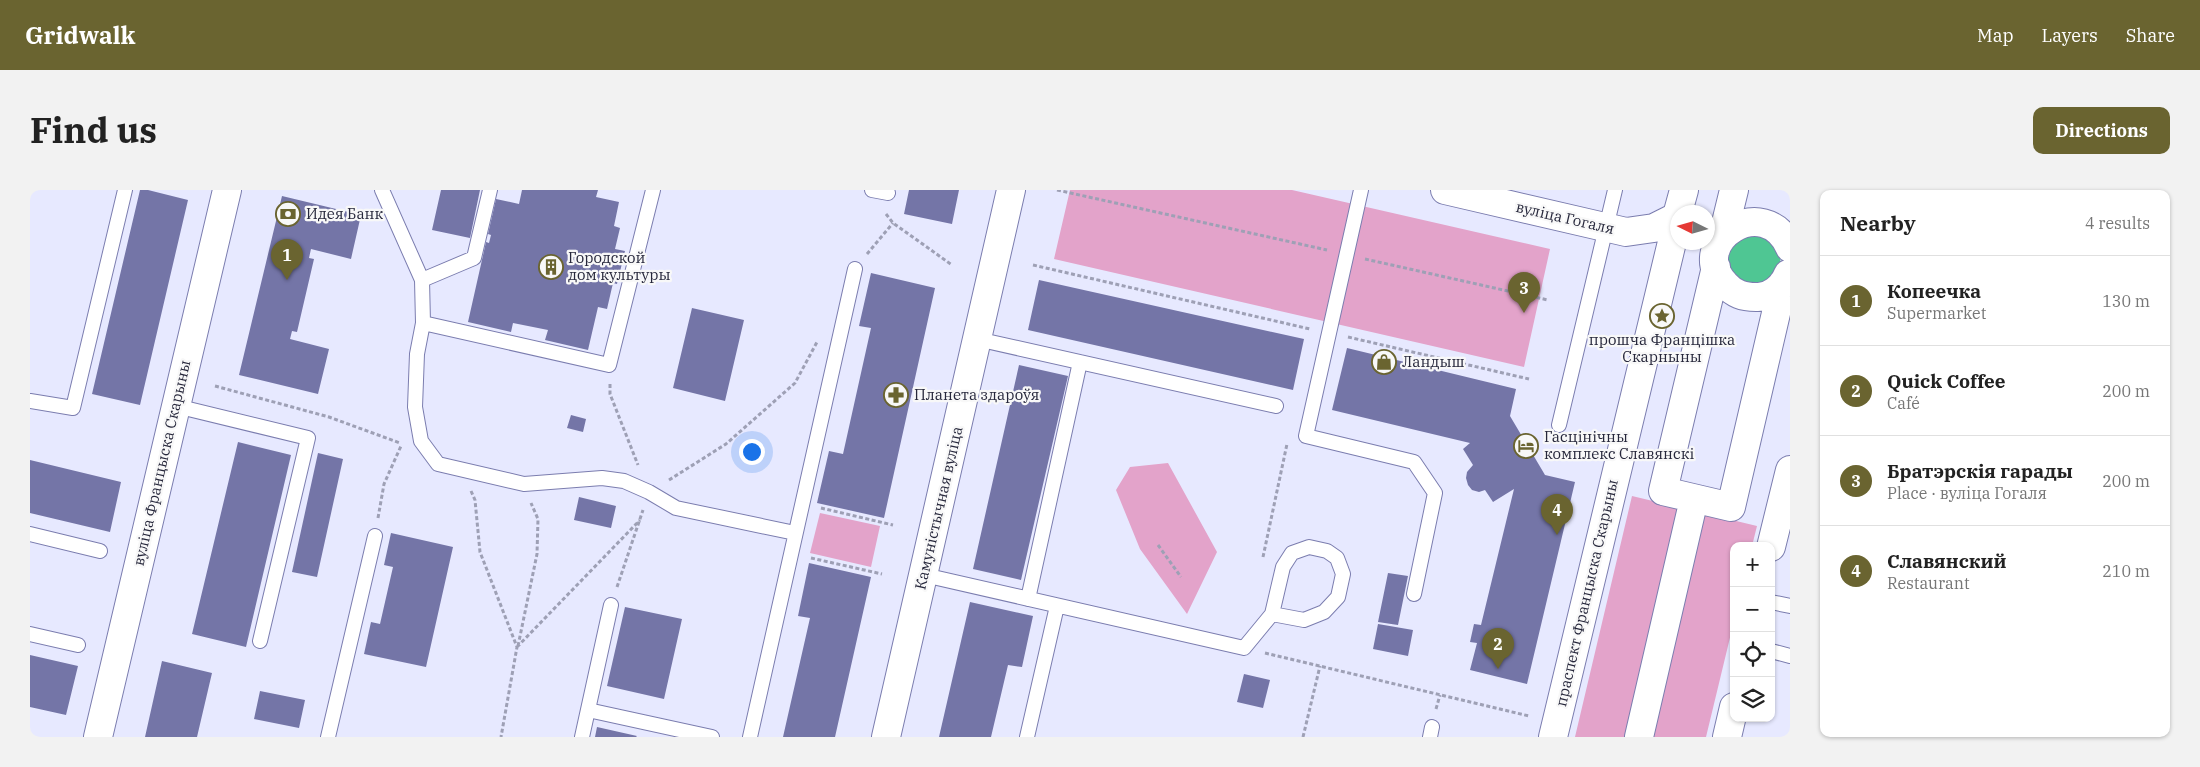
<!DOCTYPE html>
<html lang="en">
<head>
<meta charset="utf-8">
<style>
	:root { --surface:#fff; --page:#f2f2f2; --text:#222; --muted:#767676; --line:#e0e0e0; --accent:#6a6430 }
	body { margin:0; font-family:"IBM Plex Serif",serif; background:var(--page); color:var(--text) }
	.controls { position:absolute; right:15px; bottom:15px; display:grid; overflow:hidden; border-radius:10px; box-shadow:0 1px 4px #0004 }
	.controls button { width:45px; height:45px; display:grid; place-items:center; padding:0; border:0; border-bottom:1px solid var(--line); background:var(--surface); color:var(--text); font:25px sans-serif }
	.compass { position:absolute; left:1640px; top:15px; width:45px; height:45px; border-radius:50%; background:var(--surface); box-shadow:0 1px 4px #0004; rotate:275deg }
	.you { position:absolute; left:721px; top:261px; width:18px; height:18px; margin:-12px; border:4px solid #fff; border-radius:50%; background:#1a73e8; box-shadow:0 0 0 8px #1a73e833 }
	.badge { display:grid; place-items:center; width:32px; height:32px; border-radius:50%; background:var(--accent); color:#fff; font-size:16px; font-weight:700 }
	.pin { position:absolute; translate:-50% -41px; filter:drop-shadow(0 1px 2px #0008) }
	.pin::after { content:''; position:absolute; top:26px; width:18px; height:15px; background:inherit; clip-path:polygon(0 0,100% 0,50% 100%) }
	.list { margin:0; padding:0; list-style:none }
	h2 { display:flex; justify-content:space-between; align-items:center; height:65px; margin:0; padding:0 20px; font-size:21px }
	h2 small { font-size:16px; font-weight:400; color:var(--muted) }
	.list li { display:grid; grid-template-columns:32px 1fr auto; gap:15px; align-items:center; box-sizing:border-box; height:90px; padding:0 20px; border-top:1px solid var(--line) }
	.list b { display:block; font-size:19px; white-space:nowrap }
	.list p { margin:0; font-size:16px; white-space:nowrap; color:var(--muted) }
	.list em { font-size:16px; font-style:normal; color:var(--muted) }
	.icon { flex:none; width:28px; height:28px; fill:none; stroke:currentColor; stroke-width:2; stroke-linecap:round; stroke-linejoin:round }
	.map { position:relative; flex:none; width:1760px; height:547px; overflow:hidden; border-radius:10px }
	header { display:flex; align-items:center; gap:30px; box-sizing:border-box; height:70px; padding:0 25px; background:var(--accent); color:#fff }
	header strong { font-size:24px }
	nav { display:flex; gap:28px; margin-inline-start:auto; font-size:18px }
	.intro { display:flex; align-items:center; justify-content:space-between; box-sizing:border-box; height:120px; padding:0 30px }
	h1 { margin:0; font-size:35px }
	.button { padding:12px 22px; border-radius:10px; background:var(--accent); color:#fff; font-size:18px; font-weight:700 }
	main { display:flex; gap:30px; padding:0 30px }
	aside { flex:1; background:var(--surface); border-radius:10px; box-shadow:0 1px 4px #0004 }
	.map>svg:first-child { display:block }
	.green { fill:#e3a3ca }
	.water { fill:#4fc693 }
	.building { fill:#7475a7 }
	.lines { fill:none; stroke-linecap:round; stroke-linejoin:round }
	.lane-casing { stroke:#7b7daf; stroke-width:16 }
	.street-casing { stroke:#7b7daf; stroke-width:30 }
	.secondary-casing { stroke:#7b7daf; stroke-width:30 }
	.path { stroke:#9ea0b5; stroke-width:3; stroke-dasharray:4 2.5; stroke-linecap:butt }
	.lane { stroke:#fff; stroke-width:14 }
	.street { stroke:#fff; stroke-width:28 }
	.secondary { stroke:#fff; stroke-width:28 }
	.labels { text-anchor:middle; stroke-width:4.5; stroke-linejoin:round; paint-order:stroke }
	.poi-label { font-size:15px; fill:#26273b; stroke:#f8f8f8; text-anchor:start }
	.street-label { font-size:15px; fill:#26273b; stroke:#f8f8f8 }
</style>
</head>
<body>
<header>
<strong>Gridwalk</strong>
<nav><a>Map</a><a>Layers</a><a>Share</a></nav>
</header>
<div class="intro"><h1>Find us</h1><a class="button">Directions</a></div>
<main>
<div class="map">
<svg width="1760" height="547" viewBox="0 0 1760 547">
	<rect width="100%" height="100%" fill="#e7e9ff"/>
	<path class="green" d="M1040,0H1262L1520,59L1494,177L1024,69Z
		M1138,273L1187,362L1157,424L1110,359L1086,300L1100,277Z
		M1602,306L1727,336L1722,356H1704V431L1676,547H1545Z
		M790,323L850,336L841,377L780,363Z"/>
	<path class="water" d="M1709,46L1739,47C1742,52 1748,59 1750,64C1754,80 1733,101 1717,95C1711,93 1705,87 1701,83L1697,63Z"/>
	<path class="building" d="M110,0H118L158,10L110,215L62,204Z
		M411,0H450L440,48L402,40Z
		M492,0H568L566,7L589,12L584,36L590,38L585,59L595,61L587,94L583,93L577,119L568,117L558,160L515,150L518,140L483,133L481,142L438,132L456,52L459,53L461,45L458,44L466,9L489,14Z
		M879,0H929L922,34L874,24Z
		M252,6L331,25L321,69L281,59L279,68L284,69L267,142L262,141L260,149L299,159L288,204L209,185Z
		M841,83L905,98L854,328L787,313L799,261L813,264L841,138L829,136Z
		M1009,90L1274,149L1263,200L998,140Z
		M662,118L714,130L695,211L643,198Z
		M1317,158L1486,199L1480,226L1515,285L1545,292L1497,494L1440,480L1447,453L1440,452L1444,434L1451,435L1484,299L1463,312L1455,300L1449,302L1442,300L1438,295L1436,288L1437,282L1443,275L1433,259L1440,253L1302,220Z
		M989,175L1038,186L991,390L943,379Z
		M541,225L556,229L553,242L537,238Z
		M208,252L261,265L216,457L162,444Z
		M288,263L313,269L287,387L262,382Z
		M0,270L91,292L80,342L0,323Z
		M549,307L586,316L581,338L544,330Z
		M361,343L423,357L396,477L334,464L341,432L350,434L363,377L354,375Z
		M779,373L841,387L805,547H753L780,428L768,426Z
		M1358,383L1378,386L1368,435L1348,432Z
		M940,412L1003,426L992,477L978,475L961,547H909Z
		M595,417L652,429L634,509L577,496Z
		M1348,434L1383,440L1378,466L1343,459Z
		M0,465L48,476L36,525L0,517Z
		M132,471L182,483L167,547H115Z
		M1214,484L1240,490L1233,518L1207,512Z
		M230,501L275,510L269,538L224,529Z
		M567,537L607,546L606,547H565Z"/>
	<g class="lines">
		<defs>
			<path id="lane" d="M352,0L392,90L393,133L387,164L385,217L391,251L408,274L494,294L572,288L594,291L619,302L646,318L765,343
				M842,0L858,3
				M1331,0L1276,246L1384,272L1405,303L1384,404
				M392,90L444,68L460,0
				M393,133L579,175L623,0
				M947,149L1246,216
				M0,211L43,218L95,0
				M146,216L278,248L230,451
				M1529,235L1585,0
				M0,344L70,361
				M894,385L1214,458L1242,424L1274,430L1294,422L1308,407L1313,384L1307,368L1297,361L1279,357L1262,363L1253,377L1242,424
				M998,409L1050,172
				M1741,412L1760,416
				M0,444L48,455
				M1741,461L1760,466
				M558,520L682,547
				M298,547L345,346
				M552,547L581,415
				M720,547L825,79
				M997,547L1027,416
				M1400,547L1402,537"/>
			<path id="street" d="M1693,45L1704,0
				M1686,77L1633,301L1701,317L1753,93
				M1758,84C1753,97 1740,108 1726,107C1713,107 1704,104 1695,94C1655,52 1735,0 1760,58
				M1609,547L1664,309"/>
			<path id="secondary" d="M1415,0L1596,42L1624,38L1648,26
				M1648,22L1654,0
				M1741,357L1760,280
				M68,547L197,0
				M856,547L981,0
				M1523,547L1648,27
				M1697,547L1704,517"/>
		</defs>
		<use href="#lane" class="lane-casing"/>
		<use href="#street" class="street-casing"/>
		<use href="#secondary" class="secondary-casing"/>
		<path class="path" d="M1027,0L1297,60
			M856,24L863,33L922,75
			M837,64L863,33
			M1335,69L1518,110
			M1003,75L1280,139
			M1318,147L1499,189
			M580,194V204L608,275
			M185,196L299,227L370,253
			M639,290L696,254L765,193L787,152
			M441,301L445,310L450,362L487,457L471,547
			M791,318L863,335
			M348,328L354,294L371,256
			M1128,355L1151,387
			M1233,367L1257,254
			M781,368L852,384
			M587,397L613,320
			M488,456L507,364L508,329L501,313
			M487,457L610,330
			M1235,463L1499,526
			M1406,519L1410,505
			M1273,547L1290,476"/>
		<use href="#lane" class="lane"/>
		<use href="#street" class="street"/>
		<use href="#secondary" class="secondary"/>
	</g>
	<defs>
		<symbol id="bank-ring" viewBox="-11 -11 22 22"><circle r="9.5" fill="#f8f8f8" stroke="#6a6430" stroke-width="1.5"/><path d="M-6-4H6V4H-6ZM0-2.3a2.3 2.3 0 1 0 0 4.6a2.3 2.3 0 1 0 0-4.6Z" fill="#6a6430"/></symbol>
		<symbol id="building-ring" viewBox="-11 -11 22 22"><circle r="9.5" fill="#f8f8f8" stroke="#6a6430" stroke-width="1.5"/><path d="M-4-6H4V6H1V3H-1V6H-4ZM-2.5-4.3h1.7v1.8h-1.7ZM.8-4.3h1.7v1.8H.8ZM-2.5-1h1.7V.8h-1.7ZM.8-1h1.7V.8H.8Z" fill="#6a6430"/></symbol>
		<symbol id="sight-ring" viewBox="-11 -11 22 22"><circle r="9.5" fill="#f8f8f8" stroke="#6a6430" stroke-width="1.5"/><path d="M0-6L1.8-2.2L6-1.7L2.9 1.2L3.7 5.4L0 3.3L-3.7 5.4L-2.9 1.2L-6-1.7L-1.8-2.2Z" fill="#6a6430"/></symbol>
		<symbol id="shop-ring" viewBox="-11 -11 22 22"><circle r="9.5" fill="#f8f8f8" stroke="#6a6430" stroke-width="1.5"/><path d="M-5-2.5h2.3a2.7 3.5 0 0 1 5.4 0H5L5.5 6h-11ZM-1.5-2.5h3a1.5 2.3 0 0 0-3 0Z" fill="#6a6430"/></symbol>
		<symbol id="pharmacy-ring" viewBox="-11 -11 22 22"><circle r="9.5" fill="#f8f8f8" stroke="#6a6430" stroke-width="1.5"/><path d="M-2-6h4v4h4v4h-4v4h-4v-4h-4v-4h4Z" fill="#6a6430"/></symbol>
		<symbol id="hotel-ring" viewBox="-11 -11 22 22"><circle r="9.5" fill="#f8f8f8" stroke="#6a6430" stroke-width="1.5"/><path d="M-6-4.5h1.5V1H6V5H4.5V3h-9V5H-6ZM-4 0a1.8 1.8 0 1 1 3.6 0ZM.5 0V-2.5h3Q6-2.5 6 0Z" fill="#6a6430"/></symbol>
	</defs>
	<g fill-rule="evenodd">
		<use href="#bank-ring" x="244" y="10" width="28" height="28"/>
		<use href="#building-ring" x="507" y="63" width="28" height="28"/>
		<use href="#sight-ring" x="1618" y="112" width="28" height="28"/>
		<use href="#shop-ring" x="1340" y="158" width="28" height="28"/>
		<use href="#pharmacy-ring" x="852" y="191" width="28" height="28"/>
		<use href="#hotel-ring" x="1482" y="242" width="28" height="28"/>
	</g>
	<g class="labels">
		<g class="poi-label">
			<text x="276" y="29">Идея Банк</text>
			<text x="538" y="73">Городской<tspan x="538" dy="17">дом культуры</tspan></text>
			<text x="1632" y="155" text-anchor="middle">прошча Францішка<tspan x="1632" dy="17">Скарныны</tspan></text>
			<text x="1372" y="177">Ландыш</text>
			<text x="884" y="210">Планета здароўя</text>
			<text x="1514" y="252">Гасцінічны<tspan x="1514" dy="17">комплекс Славянскі</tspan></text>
		</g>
		<g class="street-label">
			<text transform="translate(1535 28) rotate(13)" y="5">вуліца Гогаля</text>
			<text transform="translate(132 273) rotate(-77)" y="5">вуліца Францыска Скарыны</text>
			<text transform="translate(909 318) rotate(-77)" y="5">Камуністычная вуліца</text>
			<text transform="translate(1557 403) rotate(-77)" y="5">праспект Францыска Скарыны</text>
		</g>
	</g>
</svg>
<div class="controls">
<button>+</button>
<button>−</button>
<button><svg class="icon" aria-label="locate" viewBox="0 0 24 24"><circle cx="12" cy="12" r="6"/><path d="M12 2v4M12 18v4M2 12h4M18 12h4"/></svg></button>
<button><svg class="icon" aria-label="layers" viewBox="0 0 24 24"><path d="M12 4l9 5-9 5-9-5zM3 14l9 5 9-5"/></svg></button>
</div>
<svg class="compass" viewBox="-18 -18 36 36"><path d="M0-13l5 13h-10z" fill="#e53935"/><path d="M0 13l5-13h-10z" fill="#767676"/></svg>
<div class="you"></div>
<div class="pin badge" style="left:257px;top:90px">1</div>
<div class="pin badge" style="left:1468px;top:479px">2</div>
<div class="pin badge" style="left:1494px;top:123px">3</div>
<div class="pin badge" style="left:1527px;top:345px">4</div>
</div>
<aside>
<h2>Nearby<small>4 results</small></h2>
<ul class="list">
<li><span class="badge">1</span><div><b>Копеечка</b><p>Supermarket</p></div><em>130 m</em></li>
<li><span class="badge">2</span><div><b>Quick Coffee</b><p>Café</p></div><em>200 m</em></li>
<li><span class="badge">3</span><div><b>Братэрскія гарады</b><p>Place · вуліца Гогаля</p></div><em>200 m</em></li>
<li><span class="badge">4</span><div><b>Славянский</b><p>Restaurant</p></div><em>210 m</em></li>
</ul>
</aside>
</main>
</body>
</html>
